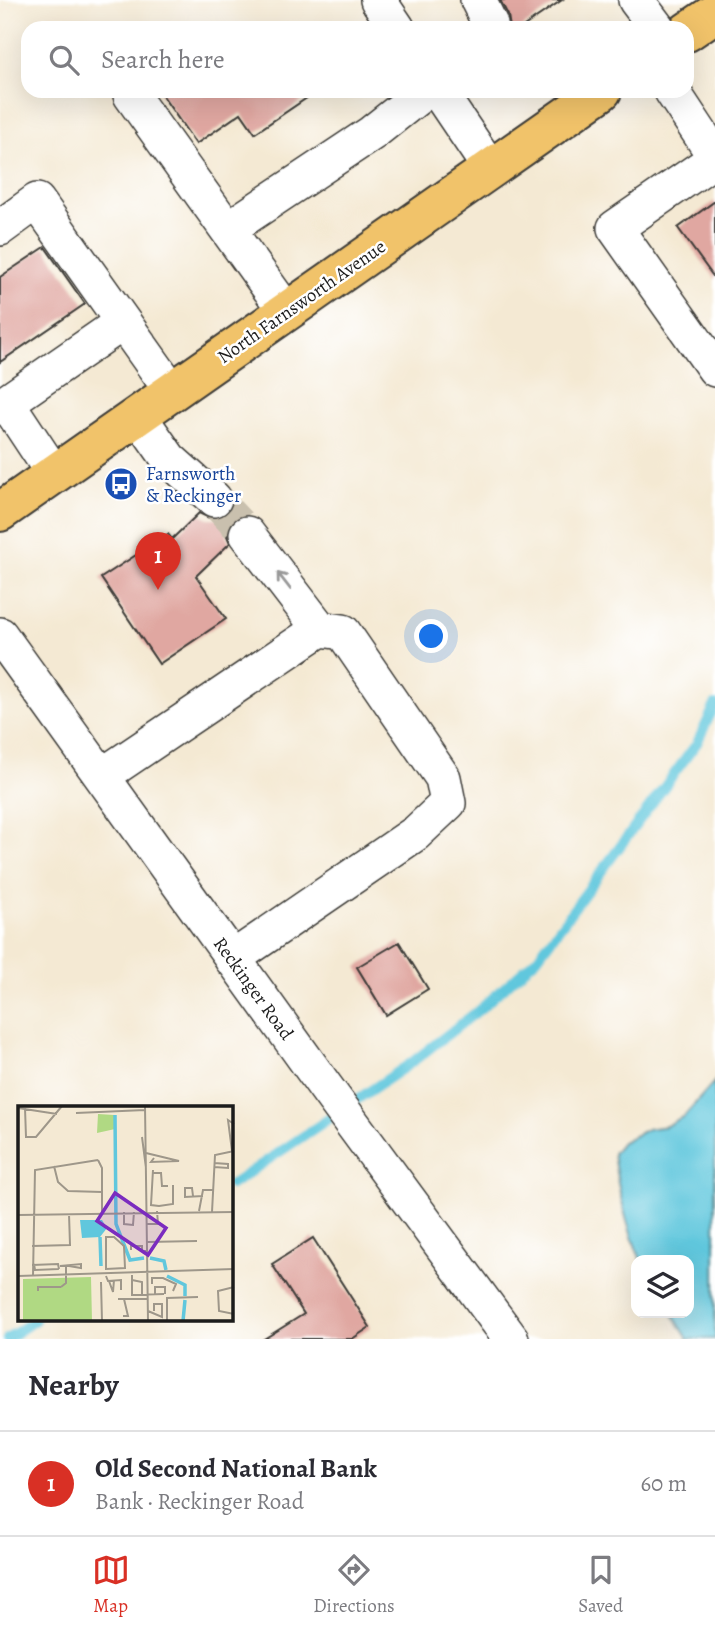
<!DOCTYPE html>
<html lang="en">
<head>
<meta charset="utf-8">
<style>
	:root { --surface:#fff; --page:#f2f2f3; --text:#2b2b33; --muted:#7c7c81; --line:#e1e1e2; --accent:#d93025 }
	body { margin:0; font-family:Alegreya,serif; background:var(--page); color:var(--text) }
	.controls { position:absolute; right:21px; bottom:21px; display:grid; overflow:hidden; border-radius:14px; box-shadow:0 7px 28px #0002 }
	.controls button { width:63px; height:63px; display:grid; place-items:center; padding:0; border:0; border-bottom:2px solid var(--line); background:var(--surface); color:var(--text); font:35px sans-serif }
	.you { position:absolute; left:432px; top:637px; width:24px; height:24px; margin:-18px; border:5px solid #fff; border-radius:50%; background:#1a73e8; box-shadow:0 0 0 10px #1a73e833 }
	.badge { display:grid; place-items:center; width:46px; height:46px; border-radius:50%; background:var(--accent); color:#fff; font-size:23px; font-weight:700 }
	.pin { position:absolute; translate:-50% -58px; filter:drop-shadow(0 2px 4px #0008) }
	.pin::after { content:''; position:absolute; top:37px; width:24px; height:21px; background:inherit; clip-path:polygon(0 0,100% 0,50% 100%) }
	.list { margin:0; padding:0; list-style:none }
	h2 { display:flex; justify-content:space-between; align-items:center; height:91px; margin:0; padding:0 28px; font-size:30px }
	h2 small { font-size:23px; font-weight:400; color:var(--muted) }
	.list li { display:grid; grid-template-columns:46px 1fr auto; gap:21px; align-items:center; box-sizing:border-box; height:105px; padding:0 28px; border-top:2px solid var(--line) }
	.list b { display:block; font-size:26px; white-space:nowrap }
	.list p { margin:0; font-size:23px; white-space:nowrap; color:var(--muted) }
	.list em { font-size:23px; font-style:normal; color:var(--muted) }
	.icon { flex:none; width:38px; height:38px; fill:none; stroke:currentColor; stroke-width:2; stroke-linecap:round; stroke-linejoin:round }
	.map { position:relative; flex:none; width:715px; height:1339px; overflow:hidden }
	.search { position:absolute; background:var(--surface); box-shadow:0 7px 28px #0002; left:21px; right:21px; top:21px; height:77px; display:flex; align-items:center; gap:18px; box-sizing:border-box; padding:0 24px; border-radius:21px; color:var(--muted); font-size:26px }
	.sheet { height:196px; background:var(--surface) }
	nav { display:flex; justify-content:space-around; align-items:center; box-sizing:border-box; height:98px; border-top:2px solid var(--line); background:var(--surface); font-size:19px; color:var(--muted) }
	nav a { display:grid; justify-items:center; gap:4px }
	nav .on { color:var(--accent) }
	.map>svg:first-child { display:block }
	.water { fill:#60c7dd; stroke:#3e727c; stroke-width:2 }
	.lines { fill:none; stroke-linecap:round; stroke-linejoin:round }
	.stream { stroke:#60c7dd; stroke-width:10 }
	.building { fill:#e0a7a1 }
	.minor-tunnel { stroke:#c9c0ae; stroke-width:35; stroke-dasharray:35 18; stroke-linecap:butt }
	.minor-casing { stroke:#3c3b37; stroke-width:38 }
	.major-casing { stroke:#3c3b37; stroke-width:42 }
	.minor { stroke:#fff; stroke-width:35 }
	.major { stroke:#f1c36a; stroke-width:38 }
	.oneway { stroke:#999 }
	.labels { text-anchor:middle; stroke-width:5; stroke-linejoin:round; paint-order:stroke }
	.street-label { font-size:19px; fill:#1c1c1c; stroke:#fff }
	.transit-label { font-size:19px; fill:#164399; stroke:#fff; text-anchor:start }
	.inset-river { fill:none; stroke:#60c7dd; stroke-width:3.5 }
	.inset-road { fill:none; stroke:#9e978a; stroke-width:2 }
	.view { fill:#7b2cbf; fill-opacity:0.15; stroke:#7b2cbf; stroke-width:3.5 }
	.inset-edge { fill:none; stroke:#1c1c1c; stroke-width:3.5 }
</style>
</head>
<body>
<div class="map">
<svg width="715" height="1339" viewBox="0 0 715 1339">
	<rect width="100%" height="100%" fill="#fff"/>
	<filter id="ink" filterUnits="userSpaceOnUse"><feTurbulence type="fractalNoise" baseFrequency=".0143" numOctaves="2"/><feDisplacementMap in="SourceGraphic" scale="14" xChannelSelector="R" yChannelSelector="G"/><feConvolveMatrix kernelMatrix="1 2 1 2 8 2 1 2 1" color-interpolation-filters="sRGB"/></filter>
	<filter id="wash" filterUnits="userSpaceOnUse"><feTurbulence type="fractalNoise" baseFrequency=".00686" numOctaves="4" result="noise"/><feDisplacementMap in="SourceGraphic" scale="28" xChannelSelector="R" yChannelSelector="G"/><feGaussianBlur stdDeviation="1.57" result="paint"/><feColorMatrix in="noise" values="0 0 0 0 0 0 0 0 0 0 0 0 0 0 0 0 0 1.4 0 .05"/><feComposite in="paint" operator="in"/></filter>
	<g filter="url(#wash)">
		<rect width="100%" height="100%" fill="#f4e9d3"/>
		<path class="water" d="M715,1081V1339H688L672,1313H689V1260H641C626,1226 618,1189 613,1153L622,1142L647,1129L666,1126L684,1116Z"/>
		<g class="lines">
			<path class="stream" d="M231,1185L411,1063L479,1010L537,958L697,743L715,705
				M7,1339L35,1320"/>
		</g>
		<g id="blocks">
			<path class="building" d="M500,0H562L521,28H510L508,15Z
				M159,91H317L255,133L241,113L196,144Z
				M715,201V279L678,228Z
				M45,247L85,304L0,362V277Z
				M232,506L241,515L234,519L229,526L227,536L230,543L196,576L226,619L159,664L101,578L168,534L172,539L199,513L209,518H220L229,513Z
				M399,942L428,989L386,1015L357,967Z
				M313,1238L370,1327L352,1339H264L304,1314L272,1264Z"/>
		</g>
	</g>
	<g filter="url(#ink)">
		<use href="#blocks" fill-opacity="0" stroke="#3c3b37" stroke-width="2"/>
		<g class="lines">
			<path class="minor-tunnel" d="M214,499L247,534"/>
			<defs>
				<path id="minor" d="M378,0L397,28
					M478,0L490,24L489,28
					M636,0L657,28
					M438,91L490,168
					M672,91L715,156
					M131,95L286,311
					M715,159L615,228L715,369
					M0,228L37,201L172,391
					M228,229L372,133L425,91
					M7,403L54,474
					M0,407L123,322
					M138,415L169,459L214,499
					M247,534L320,629
					M0,635L326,1088L511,1339
					M102,776L320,629L343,632L443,778L448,803L416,833L232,959"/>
				<path id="major" d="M687,32L715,13
					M0,512L602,91"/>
			</defs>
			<use href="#minor" class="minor-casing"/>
			<use href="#major" class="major-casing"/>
			<use href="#minor" class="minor"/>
			<use href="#major" class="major"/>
		</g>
		<defs><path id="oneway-shaft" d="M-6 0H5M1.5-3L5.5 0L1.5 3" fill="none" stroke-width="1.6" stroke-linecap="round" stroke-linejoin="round" transform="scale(1.75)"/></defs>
		<use class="oneway" href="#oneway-shaft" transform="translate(284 581) rotate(-128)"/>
	</g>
	<defs>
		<symbol id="bus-disc" viewBox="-11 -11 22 22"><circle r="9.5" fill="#1a4fb4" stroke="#fff"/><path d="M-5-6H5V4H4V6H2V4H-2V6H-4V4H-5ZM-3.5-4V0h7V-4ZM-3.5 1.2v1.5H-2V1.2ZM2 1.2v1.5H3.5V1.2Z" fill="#fff"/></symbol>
	</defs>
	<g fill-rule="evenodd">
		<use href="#bus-disc" x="102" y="465" width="38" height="38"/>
	</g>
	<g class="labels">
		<g class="street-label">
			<text transform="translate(301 301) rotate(-35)" y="7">North Farnsworth Avenue</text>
			<text transform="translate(254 988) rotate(54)" y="7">Reckinger Road</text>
		</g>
		<g class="transit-label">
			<text x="146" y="480">Farnsworth<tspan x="146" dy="22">&amp; Reckinger</tspan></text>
		</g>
	</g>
	<g transform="translate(18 1106)">
		<rect width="215" height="215" fill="#f4e9d3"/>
		<path d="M80,8L96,9L97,23L79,27ZM73,171L74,215H5V173Z" fill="#b0d983"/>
		<path d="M62,114H84L89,122L82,131L64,132Z" fill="#60c7dd"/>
		<path class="inset-river" d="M97,9L98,118L112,154L126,152M82,131L83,160M132,152L146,155L148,164M149,170L167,179V190M165,215L167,194"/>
		<path class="inset-road" d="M127,0L130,215M0,2L39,8M7,2L8,31H18L44,0M58,7L127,4M124,31L128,62M214,45L210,14L216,18M128,47L161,55L133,56L136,52M80,54L84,62V106M36,60L40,76L50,85L84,86M196,61L210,62V58L196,57M135,64L133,99L141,100M134,67H143L144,80H150M175,90L174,82H167V91L185,90M141,100L155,98V79M181,105L185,84H195M106,106V118L115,119L116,106M194,106L197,49L216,45M0,109L216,106M129,118H140L139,105M88,131H96L106,140L107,162L88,163ZM129,136L179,135M14,140L52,139L51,108M113,144V140H124V145H129M16,158L17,164L41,163M14,159L40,158L41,163M42,160L63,158V162L51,160M114,169V189L146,188M0,170L216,163M15,170L17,64L80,54M88,170L90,175L103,174V184M114,174L124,176V189M91,175L95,186L96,174M83,176L84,215M134,178V172H145L158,178L155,185M43,181L48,177V160M216,181L200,185L201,205L216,208M20,185V181H43M137,188V181H147V188M100,193H130M130,205L144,211V198H136V205M105,210H110L106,193M149,215V192L180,191"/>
		<path class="view" d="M97,87L148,122L130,149L79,115Z"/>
		<rect width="215" height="215" class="inset-edge"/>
	</g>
</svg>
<div class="controls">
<button><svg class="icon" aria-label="layers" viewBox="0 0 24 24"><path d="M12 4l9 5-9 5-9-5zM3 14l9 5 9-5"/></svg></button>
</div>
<div class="you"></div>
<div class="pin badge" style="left:158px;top:590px">1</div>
<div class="search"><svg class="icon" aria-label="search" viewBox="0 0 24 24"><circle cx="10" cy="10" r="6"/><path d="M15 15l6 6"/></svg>Search here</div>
</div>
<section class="sheet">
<h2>Nearby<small></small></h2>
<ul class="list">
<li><span class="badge">1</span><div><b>Old Second National Bank</b><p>Bank · Reckinger Road</p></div><em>60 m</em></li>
</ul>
</section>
<nav>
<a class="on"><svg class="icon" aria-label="map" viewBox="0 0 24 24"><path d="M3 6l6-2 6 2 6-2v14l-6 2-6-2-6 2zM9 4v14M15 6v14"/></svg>Map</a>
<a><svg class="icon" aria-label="directions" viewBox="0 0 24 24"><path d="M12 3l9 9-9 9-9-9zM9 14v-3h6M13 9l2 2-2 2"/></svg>Directions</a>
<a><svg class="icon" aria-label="saved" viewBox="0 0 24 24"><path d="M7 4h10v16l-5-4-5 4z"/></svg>Saved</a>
</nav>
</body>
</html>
